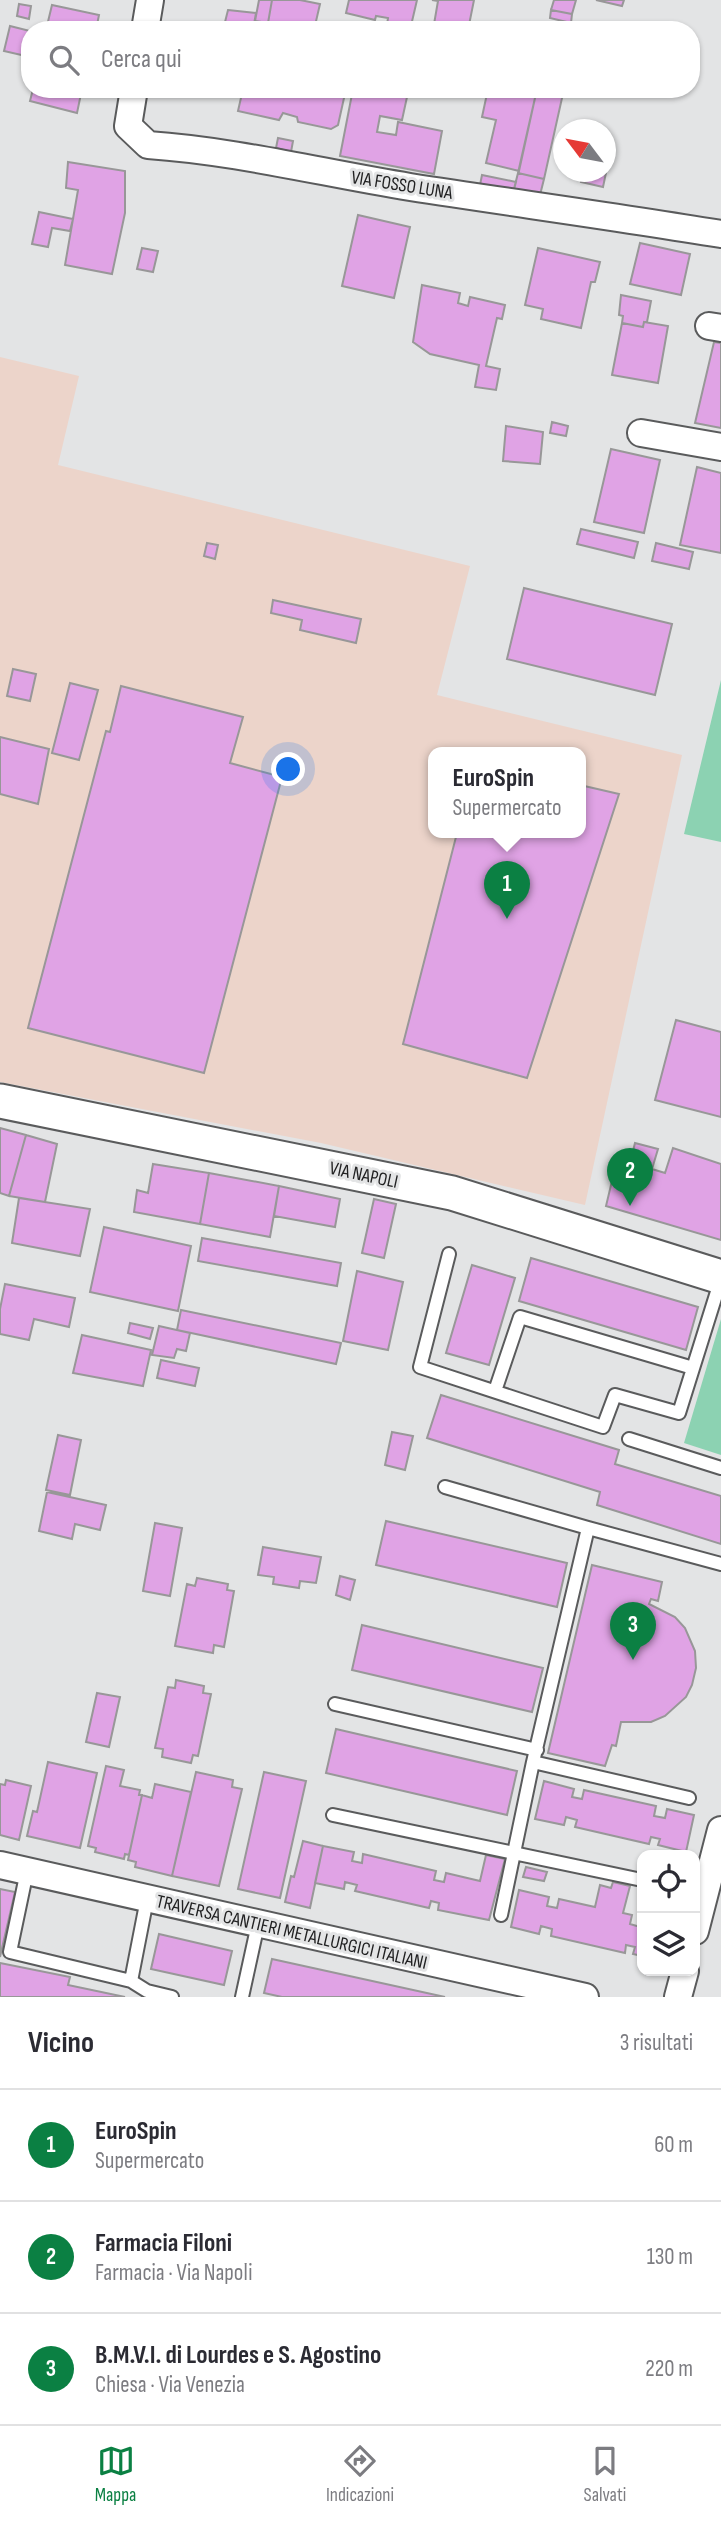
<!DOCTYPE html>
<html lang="it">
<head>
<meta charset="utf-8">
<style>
	:root { --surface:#fff; --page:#f2f2f3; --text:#2b2b33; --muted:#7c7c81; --line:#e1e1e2; --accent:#0b8043 }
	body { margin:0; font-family:"Sofia Sans Condensed",sans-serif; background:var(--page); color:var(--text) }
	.controls { position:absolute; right:21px; bottom:21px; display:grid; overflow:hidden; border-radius:14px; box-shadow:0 2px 5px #0004 }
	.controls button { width:63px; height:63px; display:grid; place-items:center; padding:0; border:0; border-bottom:2px solid var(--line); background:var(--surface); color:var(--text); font:35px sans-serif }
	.compass { position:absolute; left:553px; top:119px; width:63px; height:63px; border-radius:50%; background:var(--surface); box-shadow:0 2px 5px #0004; rotate:302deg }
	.you { position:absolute; left:289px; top:770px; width:24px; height:24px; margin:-18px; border:5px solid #fff; border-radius:50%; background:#1a73e8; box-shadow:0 0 0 10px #1a73e833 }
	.badge { display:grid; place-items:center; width:46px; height:46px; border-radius:50%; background:var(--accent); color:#fff; font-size:23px; font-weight:700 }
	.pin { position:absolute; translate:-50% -58px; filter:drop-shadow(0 2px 4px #0008) }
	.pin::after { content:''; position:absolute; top:37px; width:24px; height:21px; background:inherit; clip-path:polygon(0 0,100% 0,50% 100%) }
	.popup { position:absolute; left:428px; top:747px; width:158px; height:91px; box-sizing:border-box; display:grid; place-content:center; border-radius:14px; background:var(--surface); filter:drop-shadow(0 2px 5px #0005); font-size:23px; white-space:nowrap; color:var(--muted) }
	.popup b { font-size:26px; color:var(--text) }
	.popup::after { content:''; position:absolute; left:50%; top:100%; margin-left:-14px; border:14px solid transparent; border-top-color:var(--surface) }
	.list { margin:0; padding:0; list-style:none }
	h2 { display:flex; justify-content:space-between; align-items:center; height:91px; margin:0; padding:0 28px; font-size:30px }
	h2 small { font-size:23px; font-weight:400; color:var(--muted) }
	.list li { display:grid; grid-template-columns:46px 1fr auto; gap:21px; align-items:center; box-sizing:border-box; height:112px; padding:0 28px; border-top:2px solid var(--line) }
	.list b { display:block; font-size:26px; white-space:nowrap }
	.list p { margin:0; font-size:23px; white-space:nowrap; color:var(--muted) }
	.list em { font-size:23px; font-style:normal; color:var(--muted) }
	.icon { flex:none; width:38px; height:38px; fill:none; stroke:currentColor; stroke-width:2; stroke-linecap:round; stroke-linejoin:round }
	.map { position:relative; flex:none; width:721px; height:1997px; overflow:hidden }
	.search { position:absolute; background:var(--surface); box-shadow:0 2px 5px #0004; left:21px; right:21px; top:21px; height:77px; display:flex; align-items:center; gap:18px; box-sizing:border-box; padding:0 24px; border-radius:28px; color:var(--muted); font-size:26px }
	.sheet { height:427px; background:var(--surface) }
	nav { display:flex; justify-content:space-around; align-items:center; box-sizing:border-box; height:98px; border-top:2px solid var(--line); background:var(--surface); font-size:19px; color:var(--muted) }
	nav a { display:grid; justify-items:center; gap:4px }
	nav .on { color:var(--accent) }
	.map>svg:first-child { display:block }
	.industrial { fill:#ecd4ca; fill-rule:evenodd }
	.green { fill:#8cd2b2 }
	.building { fill:#e0a3e5; stroke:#989798; stroke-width:2 }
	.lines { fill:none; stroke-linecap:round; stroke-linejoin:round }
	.service-casing { stroke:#5a5b5c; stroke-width:16 }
	.minor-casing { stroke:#5a5b5c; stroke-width:30 }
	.tertiary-casing { stroke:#5a5b5c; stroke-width:37 }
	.service { stroke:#fff; stroke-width:12 }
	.minor { stroke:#fff; stroke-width:26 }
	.tertiary { stroke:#fff; stroke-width:33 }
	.labels { text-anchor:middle; stroke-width:6; stroke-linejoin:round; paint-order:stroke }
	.street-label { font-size:19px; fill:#212122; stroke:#e3e4e5 }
</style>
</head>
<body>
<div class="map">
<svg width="721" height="1997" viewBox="0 0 721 1997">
	<rect width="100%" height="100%" fill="#e3e4e5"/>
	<path class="industrial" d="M0,357L79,376L58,465L470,566L437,695L682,755L585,1205L321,1143L0,1082ZM434,753H580V833H434Z"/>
	<path class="green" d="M721,680V842L684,834Z
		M721,1319V1455L684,1443Z"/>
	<path class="building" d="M259,0H272L268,23L255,21Z
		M272,0H300L320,4L314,30H298L268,23Z
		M349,0H417L410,30L387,25L388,18L376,16L375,20L346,13Z
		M432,0H474L468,30H433L438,1Z
		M554,0H576L572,14L551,10Z
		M596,0H624L622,6Z
		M19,4L31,6L29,19L17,16Z
		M52,5L99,15L96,30H46Z
		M228,10L256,13L253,30H223Z
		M551,10L572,14L571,23L550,18Z
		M255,21L271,24L270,30H253Z
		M271,24L298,30H270Z
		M10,26L30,31V57L4,51Z
		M33,89H82L77,113L30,101Z
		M243,89H346L338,125L331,129L298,122L297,117L283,113L279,120L238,111Z
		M353,89H385V92L407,97L402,120L380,116L377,132L396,135L398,122L442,131L434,174L340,156Z
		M488,89H537L519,171L486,163L496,120L482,117Z
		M537,89H564L544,179L518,173Z
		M278,138L293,141L291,152L276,148Z
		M68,162L125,171V213L112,274L65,265L78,190L66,188Z
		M606,168H607L603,187L581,182L583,172H606Z
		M518,173L544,179L539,199L513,193Z
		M482,175L516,182L513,193L480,185Z
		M39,212L73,219L70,231L52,228L48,247L32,244Z
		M358,215L410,227L394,298L342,286Z
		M640,243L690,254L681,295L630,284Z
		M142,248L158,251L153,272L137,269Z
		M538,248L600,262L595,282H591L581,328L541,319L543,309L525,305Z
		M422,285L460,293L458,303L468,306L470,297L505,305L502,319L497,318L486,366L500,369L496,390L475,387L479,365L430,354L413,342Z
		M621,295L651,301L647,322H644L643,327L622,323L623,316L619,315Z
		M644,322L668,326L658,383L612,375L622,323L643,327Z
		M714,342L721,343V428L695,423Z
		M552,422L568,426L566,436L550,433Z
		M506,426L543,432L540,464L503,461Z
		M611,449L660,460L644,533L594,522Z
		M697,467L721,473V553L680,545Z
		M581,529L638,542L634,558L577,544Z
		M207,543L218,545L215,559L204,556Z
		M656,543L693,552L689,569L652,561Z
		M524,588L672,624L655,695L507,659Z
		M273,600L361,619L356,643L300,630L302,620L271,613Z
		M13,669L36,674L30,701L7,696Z
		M70,683L98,690L79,760L52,753Z
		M121,686L243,717L230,763L282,777L204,1073L28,1028L106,731L110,732Z
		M0,737L49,749L38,804L0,794Z
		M580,785L619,794L527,1078L403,1044L457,833H580Z
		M676,1020L721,1032V1117L655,1100Z
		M0,1128L26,1135L9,1196L0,1193Z
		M26,1135L57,1144L45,1202L9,1196Z
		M635,1143L658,1149L652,1169L665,1173L673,1148L721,1164V1240L606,1206L617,1160L630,1163Z
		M153,1164L209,1173L200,1224L134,1212L137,1190L148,1193Z
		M209,1173L279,1186L270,1237L200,1224Z
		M279,1186L340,1199L335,1227L274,1216Z
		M19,1198L90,1209L80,1256L12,1243Z
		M374,1199L396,1204L384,1258L362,1253Z
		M104,1227L191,1246L178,1311L90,1292Z
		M202,1238L341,1263L337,1286L198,1261Z
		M531,1258L698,1307L686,1350L519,1301Z
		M472,1265L515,1278L489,1365L446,1353Z
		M357,1271L403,1282L388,1350L343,1341Z
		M5,1284L75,1298L69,1327L34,1319L29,1340L0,1334V1309Z
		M181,1310L341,1343L336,1364L177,1330Z
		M130,1323L153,1328L150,1339L128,1333Z
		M159,1326L190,1333L186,1351L177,1349L174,1358L152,1355Z
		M82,1335L151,1350L143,1386L73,1373Z
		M161,1360L199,1368L195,1386L157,1378Z
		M441,1395L619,1450L615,1464L721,1496V1544L597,1505L600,1492L427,1438Z
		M392,1432L413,1436L405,1470L385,1465Z
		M58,1435L81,1440L70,1495L46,1490Z
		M47,1492L106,1505L100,1530L75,1524L72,1539L39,1531Z
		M386,1521L567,1563L557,1607L376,1565Z
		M155,1523L182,1528L170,1596L143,1591Z
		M263,1547L321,1557L316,1583L300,1581L299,1588L273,1584L274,1577L258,1575Z
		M592,1565L662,1582L658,1601L651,1599L649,1604L675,1617L685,1628L695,1651L696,1668L692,1685L686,1697L665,1716L651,1722H621L616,1746L612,1745L605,1766L548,1753Z
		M340,1576L355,1580L350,1600L336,1595Z
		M197,1578L228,1584L227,1590L234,1591L224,1647L214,1645L213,1653L175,1646L187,1584L195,1586Z
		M362,1625L543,1668L532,1712L352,1670Z
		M176,1680L204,1686L203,1693L211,1694L198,1756L193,1755L191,1763L162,1757L163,1749L155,1748L168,1687L175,1688Z
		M97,1693L120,1697L109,1747L86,1742Z
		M336,1729L517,1771L507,1815L326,1773Z
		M48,1762L97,1773L80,1848L27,1836L33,1811L37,1812Z
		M106,1766L124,1770L120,1786L140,1790L139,1795H142L129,1855L125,1854L124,1859L95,1852L96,1848L88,1846Z
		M196,1772L233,1780L232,1787L242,1789L219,1886L172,1876Z
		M264,1772L306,1781L280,1898L238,1889Z
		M6,1780L31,1786L19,1840L0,1835V1784L5,1785Z
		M544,1781L574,1789L572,1797L582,1799L584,1790L656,1806L654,1816L665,1818L667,1809L694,1815L686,1852L658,1845L660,1839L651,1837L649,1844L575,1827L577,1820L566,1817L564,1825L535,1819Z
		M155,1784L191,1792L172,1876L135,1867L136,1862L128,1860L142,1795L152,1798Z
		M303,1841L323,1846L310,1908L285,1902L291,1876L294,1877Z
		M323,1846L354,1852L352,1861L362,1863L363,1854L436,1871L434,1880L444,1882L446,1873L480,1881L486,1855L505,1859L489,1920L438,1910L439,1903L431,1901L429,1908L355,1891L357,1885L345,1882L344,1889L315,1883Z
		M526,1867L547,1872L544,1881L523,1877Z
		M613,1882L630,1886L623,1913L632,1915L630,1924L640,1927L642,1913V1956L633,1954L635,1947L626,1945L625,1953L551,1936L552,1929L541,1926L539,1934L511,1927L519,1890L549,1897L547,1906L557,1908L559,1899L595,1907L600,1885L611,1888Z
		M0,1889L15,1892L0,1957Z
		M159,1934L232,1951L224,1985L151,1969Z
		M272,1959L445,1997H282L264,1993Z
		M0,1963L70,1977L68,1985L125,1997H0Z"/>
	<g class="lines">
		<defs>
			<path id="service" d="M449,1254L420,1367L603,1427L615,1395L679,1413L721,1279
				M495,1391L520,1317L693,1368
				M629,1439L721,1468
				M445,1487L588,1528L721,1564
				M335,1704L537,1750
				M533,1762L689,1798
				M333,1815L642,1880
				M27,1871L10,1952L131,1981L147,1991L172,1997
				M501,1915L533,1762L588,1528
				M131,1981L147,1899
				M242,1997L258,1924"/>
			<path id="minor" d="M145,30L150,0
				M134,89L128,126L148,145C236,151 323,173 410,187C514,203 618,217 721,234
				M709,326L721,328
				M641,433L721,447
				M0,1865L585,1997
				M695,1931L721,1830
				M678,1997L685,1971"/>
			<path id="tertiary" d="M0,1101L452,1193L721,1277"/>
		</defs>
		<use href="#service" class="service-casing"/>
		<use href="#minor" class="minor-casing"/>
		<use href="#tertiary" class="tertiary-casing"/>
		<use href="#service" class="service"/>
		<use href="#minor" class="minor"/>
		<use href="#tertiary" class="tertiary"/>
	</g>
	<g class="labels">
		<g class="street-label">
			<text transform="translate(402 184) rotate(9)" y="7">VIA FOSSO LUNA</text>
			<text transform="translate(364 1174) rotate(12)" y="7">VIA NAPOLI</text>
			<text transform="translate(292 1931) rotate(13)" y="7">TRAVERSA CANTIERI METALLURGICI ITALIANI</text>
		</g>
	</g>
</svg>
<div class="controls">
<button><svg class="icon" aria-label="locate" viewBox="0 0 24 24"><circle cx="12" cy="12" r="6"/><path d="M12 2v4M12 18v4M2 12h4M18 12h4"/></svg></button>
<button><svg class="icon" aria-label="layers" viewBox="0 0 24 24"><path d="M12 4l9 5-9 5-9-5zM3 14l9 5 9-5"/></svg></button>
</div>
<svg class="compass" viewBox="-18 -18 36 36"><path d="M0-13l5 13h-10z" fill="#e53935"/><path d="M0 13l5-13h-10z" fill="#7c7c81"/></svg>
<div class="you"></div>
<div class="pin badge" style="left:507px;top:919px">1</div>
<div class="popup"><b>EuroSpin</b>Supermercato</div>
<div class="pin badge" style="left:630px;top:1206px">2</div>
<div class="pin badge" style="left:633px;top:1660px">3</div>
<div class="search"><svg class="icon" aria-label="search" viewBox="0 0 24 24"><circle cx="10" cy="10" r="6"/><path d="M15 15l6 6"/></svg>Cerca qui</div>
</div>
<section class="sheet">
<h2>Vicino<small>3 risultati</small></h2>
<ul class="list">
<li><span class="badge">1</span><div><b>EuroSpin</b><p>Supermercato</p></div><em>60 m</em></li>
<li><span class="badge">2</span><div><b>Farmacia Filoni</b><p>Farmacia · Via Napoli</p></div><em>130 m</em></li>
<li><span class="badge">3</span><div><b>B.M.V.I. di Lourdes e S. Agostino</b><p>Chiesa · Via Venezia</p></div><em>220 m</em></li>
</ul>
</section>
<nav>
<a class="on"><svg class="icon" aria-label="map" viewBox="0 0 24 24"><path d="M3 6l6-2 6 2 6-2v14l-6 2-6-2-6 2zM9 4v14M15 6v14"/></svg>Mappa</a>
<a><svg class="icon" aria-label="directions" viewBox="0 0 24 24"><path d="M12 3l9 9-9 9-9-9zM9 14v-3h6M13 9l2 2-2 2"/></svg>Indicazioni</a>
<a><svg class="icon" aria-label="saved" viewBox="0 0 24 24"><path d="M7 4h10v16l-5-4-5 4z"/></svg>Salvati</a>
</nav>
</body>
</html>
